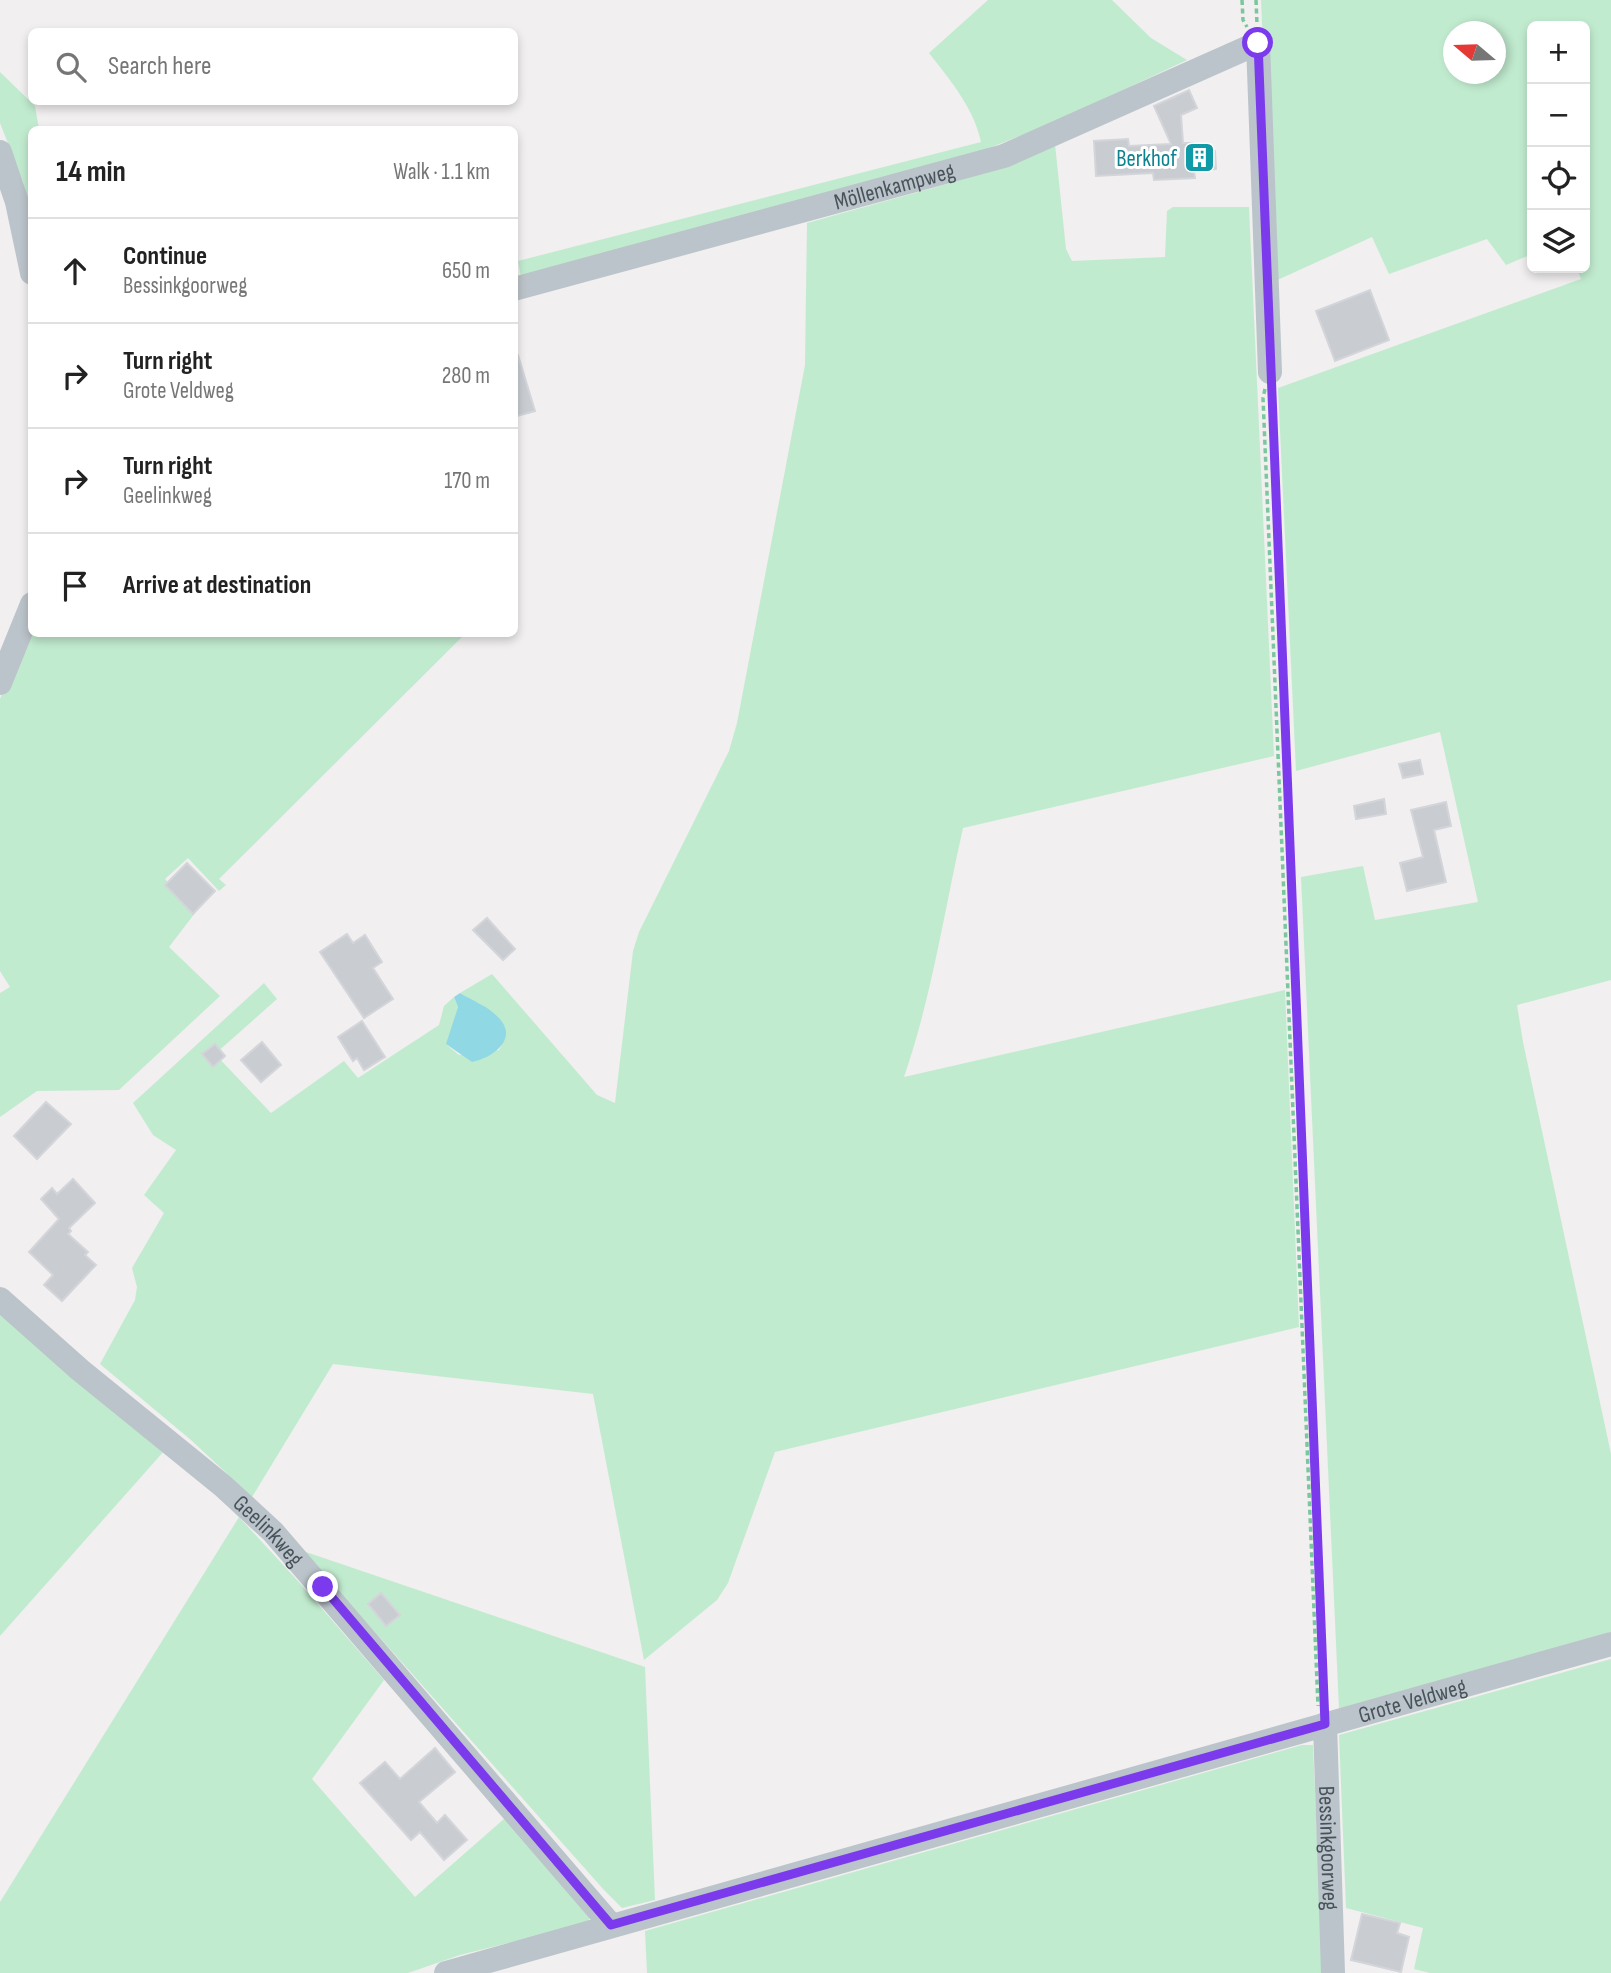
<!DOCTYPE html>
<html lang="en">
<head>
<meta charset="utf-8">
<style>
	:root { --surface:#fff; --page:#f2f2f2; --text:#222; --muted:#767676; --line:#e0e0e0 }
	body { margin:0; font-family:"Sofia Sans Condensed",sans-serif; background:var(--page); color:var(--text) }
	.controls { position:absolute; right:21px; top:21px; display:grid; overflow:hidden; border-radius:10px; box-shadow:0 4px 10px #0003 }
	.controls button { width:63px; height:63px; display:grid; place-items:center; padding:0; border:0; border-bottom:2px solid var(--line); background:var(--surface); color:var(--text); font:35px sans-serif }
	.compass { position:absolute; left:1443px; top:21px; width:63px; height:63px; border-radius:50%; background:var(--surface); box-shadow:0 4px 10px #0003; rotate:289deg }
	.stop { position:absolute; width:21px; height:21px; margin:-16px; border:5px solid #7c3aed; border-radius:50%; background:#fff }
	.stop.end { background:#7c3aed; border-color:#fff; box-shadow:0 2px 7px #0008 }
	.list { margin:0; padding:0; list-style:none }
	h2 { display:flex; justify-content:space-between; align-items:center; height:91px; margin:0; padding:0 28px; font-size:30px }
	h2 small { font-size:23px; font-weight:400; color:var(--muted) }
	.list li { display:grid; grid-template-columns:46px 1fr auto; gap:21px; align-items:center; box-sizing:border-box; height:105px; padding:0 28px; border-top:2px solid var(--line) }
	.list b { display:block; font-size:26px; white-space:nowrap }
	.list p { margin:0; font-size:23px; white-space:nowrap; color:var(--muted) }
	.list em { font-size:23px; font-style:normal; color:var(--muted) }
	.icon { flex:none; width:38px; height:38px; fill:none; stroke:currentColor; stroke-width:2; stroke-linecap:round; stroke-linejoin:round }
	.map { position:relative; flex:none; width:1611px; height:1973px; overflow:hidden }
	.search { position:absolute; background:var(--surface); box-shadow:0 4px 10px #0003; left:28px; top:28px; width:490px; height:77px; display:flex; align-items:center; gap:18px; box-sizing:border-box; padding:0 24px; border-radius:10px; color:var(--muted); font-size:26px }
	.panel { position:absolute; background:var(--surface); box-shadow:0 4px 10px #0003; left:28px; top:126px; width:490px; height:511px; border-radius:10px }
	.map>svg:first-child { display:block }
	.green { fill:#c1ebcf; fill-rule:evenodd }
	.water { fill:#91d8e5 }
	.building { fill:#c9ccd1; stroke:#d3d5da; stroke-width:2 }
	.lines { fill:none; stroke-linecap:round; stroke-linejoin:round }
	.path { stroke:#7bc79d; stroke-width:3.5; stroke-dasharray:5 3.5; stroke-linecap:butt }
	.minor { stroke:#bbc4ca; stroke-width:24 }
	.route { stroke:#7c3aed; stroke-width:9 }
	.labels { text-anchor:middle; stroke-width:6; stroke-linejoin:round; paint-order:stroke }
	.culture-label { font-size:23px; fill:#0d838f; stroke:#fff; text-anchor:end }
	.street-label { font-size:23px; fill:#48535b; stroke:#fff }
</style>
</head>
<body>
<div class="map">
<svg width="1611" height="1973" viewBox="0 0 1611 1973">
	<rect width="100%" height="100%" fill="#f1efef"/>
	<path class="green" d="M988,0H1112L1151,38L1187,60L1053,123L958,160L521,277L518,261L981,142C974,108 950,80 929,53Z
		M1261,0H1611V980L1517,1005L1523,1042L1611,1454V1632L1339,1709L1301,877L1363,866L1375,920L1478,902L1440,732L1296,771L1278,388L1581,279L1577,268H1585V26H1532V254L1506,265L1487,239L1389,274L1372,237L1273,282ZM1454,32H1496V74H1454Z
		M0,72L35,106L39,129L32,130L31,223L23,182L0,123Z
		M1055,144L1066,249L1072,261L1165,257L1167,211L1173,207H1249L1274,756L963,828C944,912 932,996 904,1077L1285,990L1299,1327L775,1452L728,1583L717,1600L644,1660L593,1394L333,1364L252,1497L191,1440L100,1364L135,1300L137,1287L132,1268L164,1213L144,1195L176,1150L153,1135L133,1103L264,983L277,999L215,1054L271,1113L344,1061L358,1078L439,1025L444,1006L454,997L458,1007L447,1045L459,1055L499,1050C519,1019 482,1006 460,993L492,974L597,1095L615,1103L633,951L639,932L729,751L737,723L805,365L807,223L954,182Z
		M31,620L32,634H465L219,879L226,885L219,891L188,858L165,879L195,913L169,947L220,996L119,1090L37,1091L0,1117V993L10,987L0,971V699Z
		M0,1309L165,1450L0,1636Z
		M239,1517L297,1580L384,1680L312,1779L415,1897L505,1818L590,1916L588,1923L460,1955L408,1973H0V1902Z
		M303,1551L645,1667L655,1900L622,1908L604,1890Z
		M1611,1659V1973H1430L1414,1969L1423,1928L1346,1908L1339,1735Z
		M1302,1745H1313L1323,1973H647L645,1931Z"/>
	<path class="water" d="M460,993C472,1000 489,1007 498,1017C520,1039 492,1058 472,1062L446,1044L458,1007L454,997Z"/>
	<path class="building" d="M1189,90L1197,108L1181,115L1183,143H1193L1194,152L1215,151L1216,169L1194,172L1195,178L1154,180L1153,173L1096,176L1094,141L1128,139L1129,146L1171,144L1154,106Z
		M1370,290L1389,340L1335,361L1316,311Z
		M514,355H518L535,411L514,417Z
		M1420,760L1423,774L1403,778L1399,764Z
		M1384,799L1386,814L1356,819L1354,806Z
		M1446,802L1451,826L1434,830L1446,882L1407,891L1400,863L1423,857L1411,810Z
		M187,863L215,891L193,914L165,885Z
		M487,918L515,949L503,960L473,930Z
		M347,934L353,943L365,935L382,962L373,968L393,999L364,1018L320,952Z
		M362,1021L385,1057L364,1070L357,1058L353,1061L338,1037Z
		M262,1042L281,1065L261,1082L241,1060Z
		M215,1044L225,1056L213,1067L202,1054Z
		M46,1102L71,1124L37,1159L14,1136Z
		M73,1179L95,1203L69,1228L71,1231L68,1234L88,1252L85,1255L96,1265L62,1301L44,1285L53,1275L29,1252L59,1219L41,1199L52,1188L57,1194Z
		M381,1593L400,1615L386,1626L368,1604Z
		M435,1748L455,1772L419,1802L437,1823L445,1815L467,1840L444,1860L420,1832L411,1840L360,1783L385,1762L400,1779Z
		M1362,1914L1400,1923L1397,1933L1409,1937L1401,1972L1351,1960Z"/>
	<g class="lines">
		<path class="path" d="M1242,0L1243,20L1247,27
			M1256,0L1257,24
			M1265,389L1263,398L1318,1706
			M1270,390L1324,1705"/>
		<g class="minor">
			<path d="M0,152L17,202L32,273"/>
			<path id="s1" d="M514,289L1004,156L1258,43L1270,372"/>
			<path d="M0,683L32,604"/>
			<path id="s2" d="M0,1299L80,1370L223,1486L273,1532L611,1925"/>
			<path id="s3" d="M1325,1724L1333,1973"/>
			<path id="s4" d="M446,1973L1611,1644"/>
		</g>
	</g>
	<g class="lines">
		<path class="route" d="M323,1587L611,1925L1325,1724L1258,43"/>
	</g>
	<defs>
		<symbol id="building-square" viewBox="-11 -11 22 22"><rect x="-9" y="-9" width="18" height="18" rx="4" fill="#0f9aa8" stroke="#fff"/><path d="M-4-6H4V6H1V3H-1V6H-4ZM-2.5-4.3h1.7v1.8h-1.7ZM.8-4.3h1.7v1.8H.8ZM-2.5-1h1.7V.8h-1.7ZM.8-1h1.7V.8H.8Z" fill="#fff"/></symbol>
	</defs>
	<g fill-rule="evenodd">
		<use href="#building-square" x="1182" y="140" width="35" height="35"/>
	</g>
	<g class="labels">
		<g class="culture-label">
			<text x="1177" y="166">Berkhof</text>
		</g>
		<g class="street-label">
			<text dy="8" stroke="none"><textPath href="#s1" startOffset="394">Möllenkampweg</textPath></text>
			<text dy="8" stroke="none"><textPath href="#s2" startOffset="355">Geelinkweg</textPath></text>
			<text dy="8" stroke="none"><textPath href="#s4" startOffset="1004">Grote Veldweg</textPath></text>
			<text dy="8" stroke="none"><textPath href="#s3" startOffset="124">Bessinkgoorweg</textPath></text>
		</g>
	</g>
</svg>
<div class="controls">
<button>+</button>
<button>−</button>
<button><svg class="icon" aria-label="locate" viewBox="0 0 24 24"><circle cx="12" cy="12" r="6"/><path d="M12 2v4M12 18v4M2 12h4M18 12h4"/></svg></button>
<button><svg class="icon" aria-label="layers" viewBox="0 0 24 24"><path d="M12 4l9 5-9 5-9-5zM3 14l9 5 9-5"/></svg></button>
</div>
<svg class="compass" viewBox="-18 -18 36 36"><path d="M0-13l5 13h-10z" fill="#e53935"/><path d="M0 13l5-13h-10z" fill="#767676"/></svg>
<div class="stop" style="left:1258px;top:43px"></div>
<div class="stop end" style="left:323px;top:1587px"></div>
<div class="search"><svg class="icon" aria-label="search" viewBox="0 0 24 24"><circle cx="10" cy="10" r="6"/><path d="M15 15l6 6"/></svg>Search here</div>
<section class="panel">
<h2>14 min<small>Walk · 1.1 km</small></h2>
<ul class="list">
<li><svg class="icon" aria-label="ahead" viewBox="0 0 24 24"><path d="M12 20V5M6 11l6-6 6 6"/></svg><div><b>Continue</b><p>Bessinkgoorweg</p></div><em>650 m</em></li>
<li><svg class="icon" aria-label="right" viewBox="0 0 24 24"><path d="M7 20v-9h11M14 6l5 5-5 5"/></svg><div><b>Turn right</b><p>Grote Veldweg</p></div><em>280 m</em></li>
<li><svg class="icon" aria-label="right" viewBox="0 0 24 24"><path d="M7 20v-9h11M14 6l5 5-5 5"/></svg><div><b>Turn right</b><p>Geelinkweg</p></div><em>170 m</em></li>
<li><svg class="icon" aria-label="arrive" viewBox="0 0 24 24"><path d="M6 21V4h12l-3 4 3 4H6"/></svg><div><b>Arrive at destination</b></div></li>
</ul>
</section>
</div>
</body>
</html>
